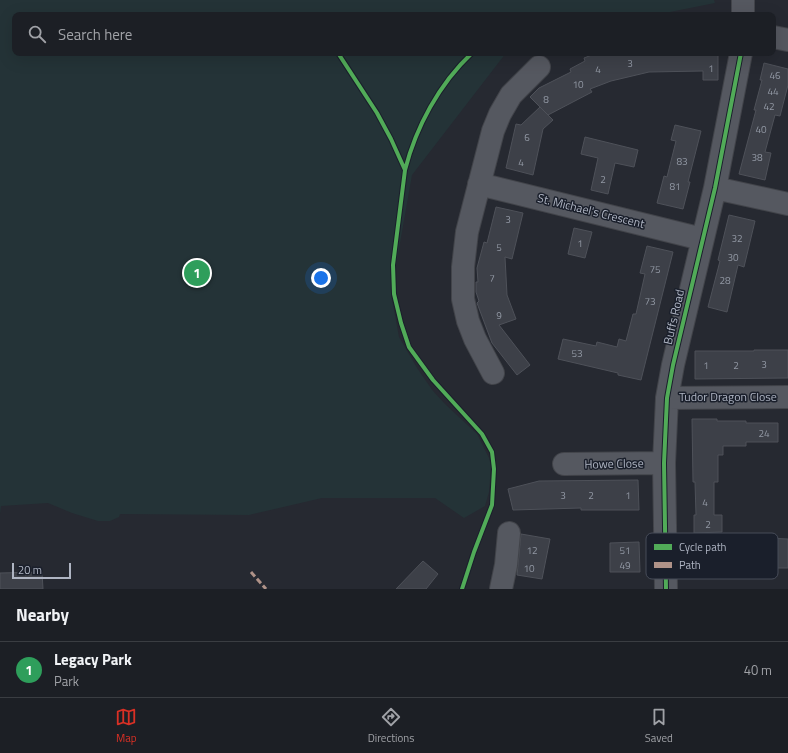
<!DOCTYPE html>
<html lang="en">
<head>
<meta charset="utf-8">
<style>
	:root { --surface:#1c1f25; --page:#292c32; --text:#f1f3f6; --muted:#a0a2a7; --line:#3a3d42; --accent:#d93025 }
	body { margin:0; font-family:"Titillium Web",sans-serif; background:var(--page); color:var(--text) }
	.scale { position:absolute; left:12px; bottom:10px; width:59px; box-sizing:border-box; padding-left:4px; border:2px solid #afb5c3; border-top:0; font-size:11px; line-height:14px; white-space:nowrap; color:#afb5c3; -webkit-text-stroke:3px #1a1f2b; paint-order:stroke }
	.you { position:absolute; left:321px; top:278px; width:14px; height:14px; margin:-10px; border:3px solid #fff; border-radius:50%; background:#1a73e8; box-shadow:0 0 0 6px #1a73e833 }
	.badge { display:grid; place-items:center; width:26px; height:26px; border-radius:50%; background:var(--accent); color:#fff; font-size:13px; font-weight:700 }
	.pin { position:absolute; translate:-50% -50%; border:2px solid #fff; box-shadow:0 1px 4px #0006 }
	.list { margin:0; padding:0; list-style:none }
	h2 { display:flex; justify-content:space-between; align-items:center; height:52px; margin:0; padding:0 16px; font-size:17px }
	h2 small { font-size:13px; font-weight:400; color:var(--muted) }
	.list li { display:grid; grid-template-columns:26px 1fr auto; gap:12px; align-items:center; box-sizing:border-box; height:56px; padding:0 16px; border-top:1px solid var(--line) }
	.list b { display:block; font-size:15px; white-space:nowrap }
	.list p { margin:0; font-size:13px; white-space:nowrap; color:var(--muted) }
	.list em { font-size:13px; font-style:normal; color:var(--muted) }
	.icon { flex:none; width:22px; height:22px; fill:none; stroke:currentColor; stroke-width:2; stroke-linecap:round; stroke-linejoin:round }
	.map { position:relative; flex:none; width:788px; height:589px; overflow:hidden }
	.search { position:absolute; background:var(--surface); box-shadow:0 4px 16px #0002; left:12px; right:12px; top:12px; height:44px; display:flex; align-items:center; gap:10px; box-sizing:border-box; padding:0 14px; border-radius:8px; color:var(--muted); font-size:15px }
	.sheet { height:108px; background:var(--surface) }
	nav { display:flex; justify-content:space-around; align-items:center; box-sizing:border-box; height:56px; border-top:1px solid var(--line); background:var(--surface); font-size:11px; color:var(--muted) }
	nav a { display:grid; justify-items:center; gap:2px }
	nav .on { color:var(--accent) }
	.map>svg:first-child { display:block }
	.green { fill:#243337 }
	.building { fill:#3d4048; stroke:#4e5159 }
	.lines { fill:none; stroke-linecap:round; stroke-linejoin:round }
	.minor-casing { stroke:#42444a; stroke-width:24 }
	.minor { stroke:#555860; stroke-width:22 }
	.quiet { stroke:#af9288; stroke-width:3; stroke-dasharray:6 3; stroke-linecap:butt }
	.cycleway-casing { stroke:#1a1f2b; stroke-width:6 }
	.cycleway { stroke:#51ab58; stroke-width:4 }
	.labels { text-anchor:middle; stroke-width:3; stroke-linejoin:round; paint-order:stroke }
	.number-label { font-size:10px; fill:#9298a4 }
	.street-label { font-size:12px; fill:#afb5c3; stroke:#1a1f2b }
	.key { fill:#1a1f2b; stroke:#474c59; stroke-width:1 }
	.key-label { font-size:11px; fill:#afb5c3 }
</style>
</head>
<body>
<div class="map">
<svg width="788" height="589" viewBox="0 0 788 589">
	<rect width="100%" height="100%" fill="#262931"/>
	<path class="green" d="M0,0H714L715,3L655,15H15V53H506L412,175L391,294L399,337L417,368L433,391L445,404L477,434L489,458L491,466L489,492L485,506L464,518L435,498H322L249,515L120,514L119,517L110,521H98L72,513L48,503L1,506L0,514Z"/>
	<path class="building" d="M597,53H718V80H703V71L649,72L611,81L590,89L592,92L548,115L530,97L539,88L571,72L570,69L585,61L584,58Z
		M764,63L788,69V85L780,116L775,115L765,152L771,153L765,180L739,174L756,110H754L762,80H760Z
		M540,107L553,120L543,129L533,175L506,168L516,124L521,125Z
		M675,125L701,131L688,182H690L683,209L657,203L664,176L667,177L676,141L671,140Z
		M585,137L638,150L634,167L615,163L608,194L591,190L598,158L581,154Z
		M496,207L523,213L512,259L505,257L507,295L516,319L499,325L530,365L517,375L492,343L477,303L479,301L476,292V282H478L477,268L484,242L487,243Z
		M729,215L755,221L744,267L738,265L727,312L708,307L720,261L718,260Z
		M574,228L592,232L585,258L568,254Z
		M647,246L673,252L641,380L618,375V373L558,359L563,339L596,346L597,342L617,347L619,339L626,341L633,314H636L645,274L640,273Z
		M754,350H788V378L695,379V351H754Z
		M692,419H717V421H746V423H778V442H746V446H723V455H718V482H714V515H722V532L694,533V515H696L695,482H693Z
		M638,480L639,510H581V508L513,510L508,489L539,481Z
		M521,534L550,539L542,579L517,575Z
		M764,538L788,539V568H764Z
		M639,542L640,572H610V543Z
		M423,561L438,574L426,589H396Z
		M42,572L43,589H0V573Z"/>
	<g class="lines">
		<defs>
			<path id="minor" d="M743,0V15
				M773,37L788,40
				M479,184L702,239
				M715,188L788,204
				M493,373L475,339L468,321L463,299V267L467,232L493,131L500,114L511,95L539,67
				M667,398L788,397
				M564,464L664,463
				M501,589L506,565L509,533
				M666,589L664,463L667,398L673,365L715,188L741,53"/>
		</defs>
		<use href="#minor" class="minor-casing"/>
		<use href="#minor" class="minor"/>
		<path class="quiet" d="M251,572L266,589"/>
		<defs>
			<path id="cycleway" d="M338,53L377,113L391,139L405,170L393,265L394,294L401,323L409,347L433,380L482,434L492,452L494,469L492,505L474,552L462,589
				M405,170C416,127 439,84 472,53
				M666,589L664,463L667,398L673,365L715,188L741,53"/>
		</defs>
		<use href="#cycleway" class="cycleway-casing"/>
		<use href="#cycleway" class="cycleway"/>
	</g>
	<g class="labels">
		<g class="number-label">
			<text x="630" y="67">3</text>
			<text x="711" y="72">1</text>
			<text x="598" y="73">4</text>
			<text x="775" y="79">46</text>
			<text x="578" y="88">10</text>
			<text x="773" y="95">44</text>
			<text x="546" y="103">8</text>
			<text x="769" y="110">42</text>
			<text x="761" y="133">40</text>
			<text x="527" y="141">6</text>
			<text x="757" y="161">38</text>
			<text x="682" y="165">83</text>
			<text x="521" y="166">4</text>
			<text x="603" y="183">2</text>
			<text x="675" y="190">81</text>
			<text x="508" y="223">3</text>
			<text x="737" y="242">32</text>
			<text x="580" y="247">1</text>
			<text x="499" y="251">5</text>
			<text x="733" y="261">30</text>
			<text x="655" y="273">75</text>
			<text x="492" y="282">7</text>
			<text x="725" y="284">28</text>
			<text x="650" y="305">73</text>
			<text x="499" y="319">9</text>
			<text x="577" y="357">53</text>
			<text x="764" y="368">3</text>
			<text x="706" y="369">1</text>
			<text x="736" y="369">2</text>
			<text x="764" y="437">24</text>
			<text x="563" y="499">3</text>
			<text x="591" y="499">2</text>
			<text x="628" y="499">1</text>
			<text x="705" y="506">4</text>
			<text x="708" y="528">2</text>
			<text x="532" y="554">12</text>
			<text x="625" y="554">51</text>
			<text x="625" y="569">49</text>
			<text x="529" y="572">10</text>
		</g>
		<g class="street-label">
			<text transform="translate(591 211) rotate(14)" y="4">St. Michael's Crescent</text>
			<text transform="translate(674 317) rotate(-77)" y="4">Buffs Road</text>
			<text x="728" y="401">Tudor Dragon Close</text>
			<text transform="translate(614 464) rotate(-1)" y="4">Howe Close</text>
		</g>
	</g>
	<rect x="646" y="533" width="132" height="46" rx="6" class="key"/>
	<rect x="654" y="544" width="18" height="6" fill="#51ab58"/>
	<rect x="654" y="562" width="18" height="6" fill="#af9288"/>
	<g class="key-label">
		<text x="679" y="551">Cycle path</text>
		<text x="679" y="569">Path</text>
	</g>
</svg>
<div class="scale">20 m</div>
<div class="you"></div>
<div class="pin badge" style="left:197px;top:273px;background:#2e9e5b">1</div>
<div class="search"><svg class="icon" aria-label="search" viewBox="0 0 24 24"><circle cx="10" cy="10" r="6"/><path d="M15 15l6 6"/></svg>Search here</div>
</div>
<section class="sheet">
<h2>Nearby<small></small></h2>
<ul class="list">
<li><span class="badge" style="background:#2e9e5b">1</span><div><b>Legacy Park</b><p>Park</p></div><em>40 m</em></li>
</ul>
</section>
<nav>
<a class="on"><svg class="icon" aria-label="map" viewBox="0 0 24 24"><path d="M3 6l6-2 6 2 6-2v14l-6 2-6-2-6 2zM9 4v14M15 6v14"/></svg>Map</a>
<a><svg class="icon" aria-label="directions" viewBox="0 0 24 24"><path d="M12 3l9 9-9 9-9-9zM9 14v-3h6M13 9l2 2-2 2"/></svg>Directions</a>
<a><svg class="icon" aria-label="saved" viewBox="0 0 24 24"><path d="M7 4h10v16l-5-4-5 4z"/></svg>Saved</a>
</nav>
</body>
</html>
